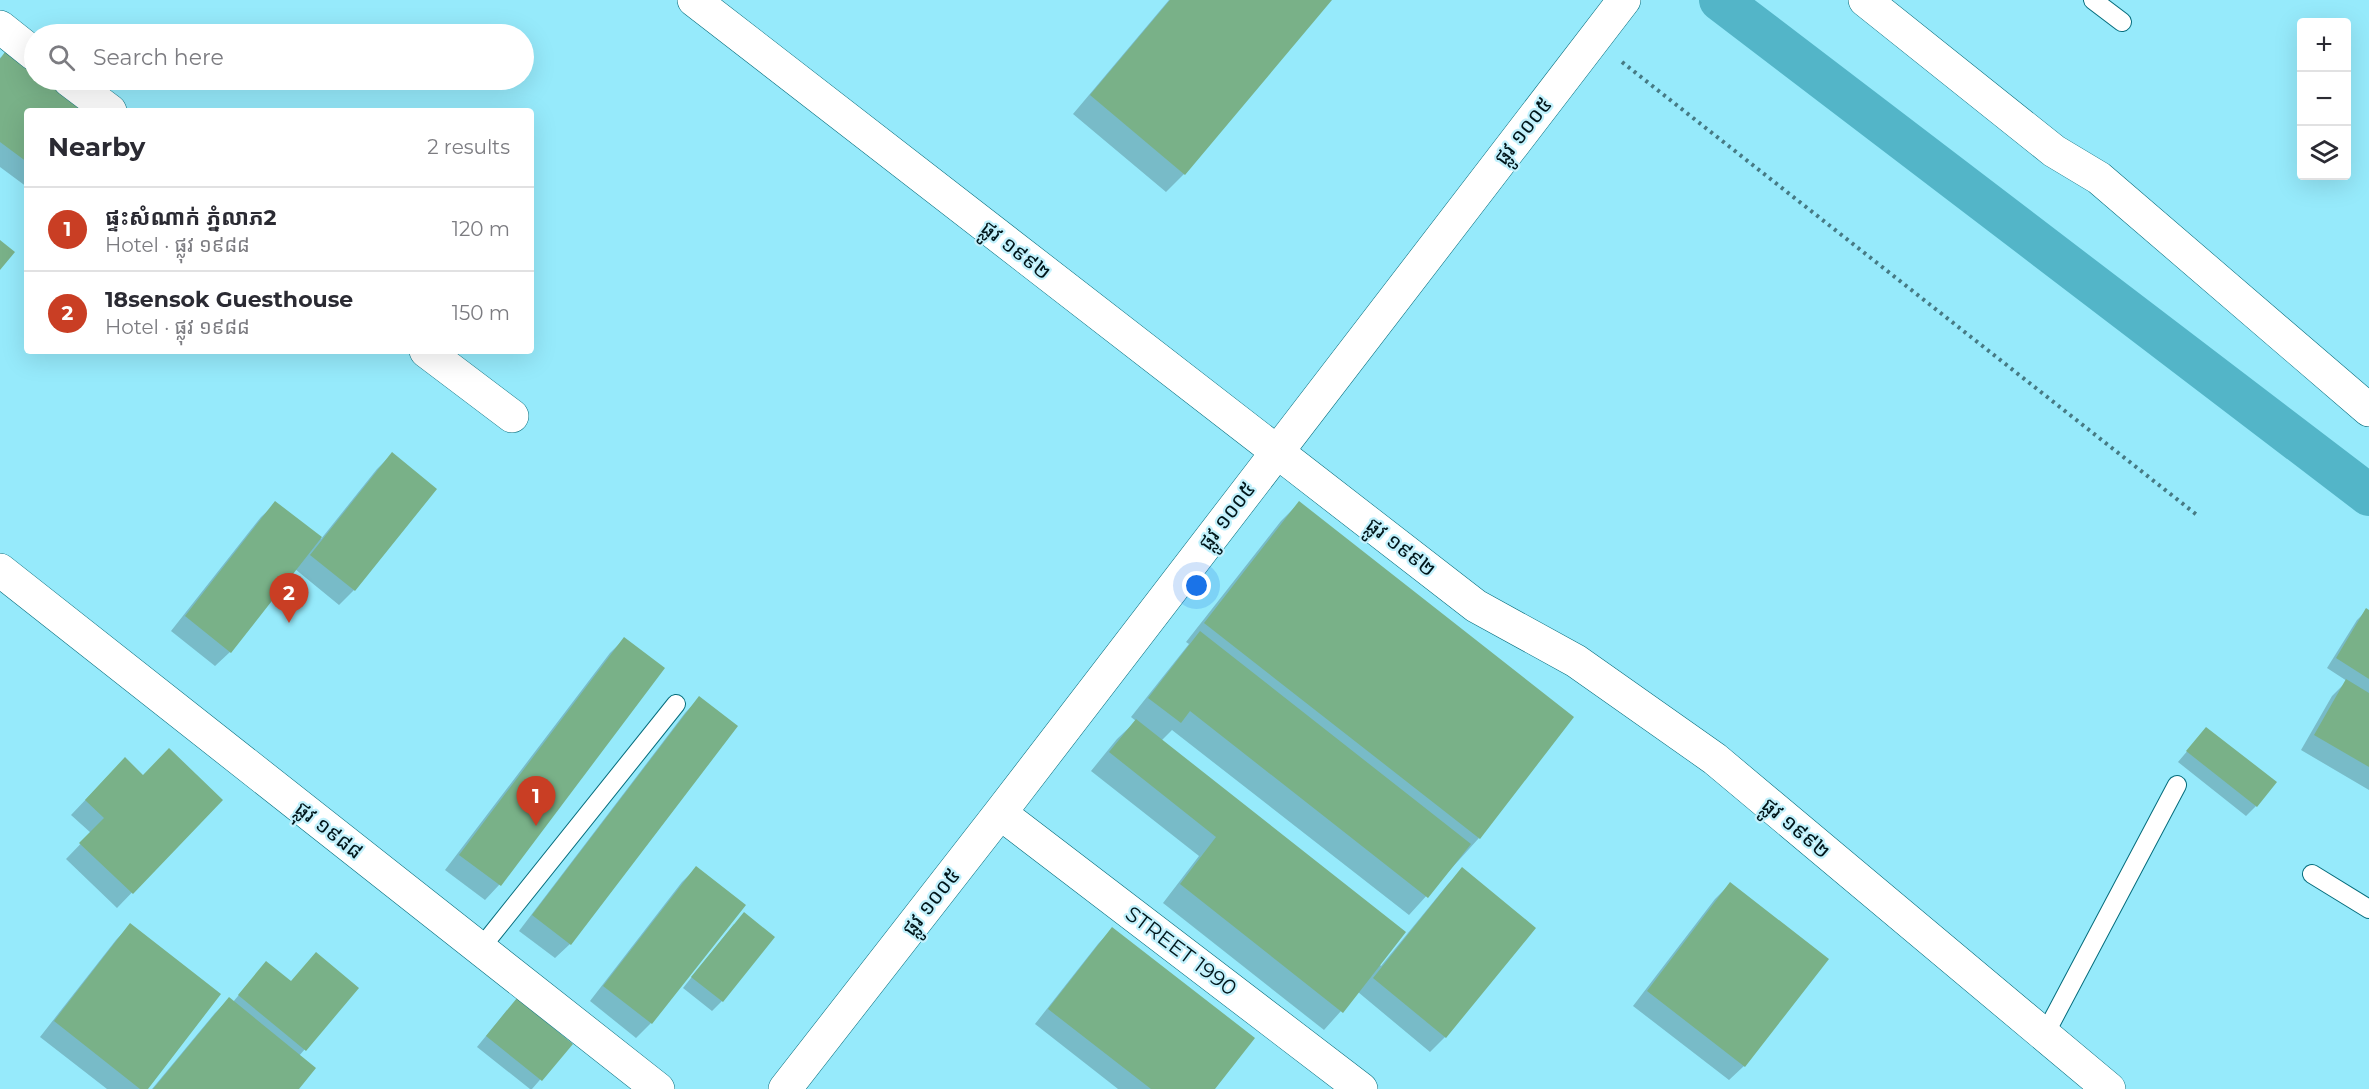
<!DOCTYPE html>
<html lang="en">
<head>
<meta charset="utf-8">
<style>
	:root { --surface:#fff; --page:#f7f7f7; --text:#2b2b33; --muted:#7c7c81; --line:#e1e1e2; --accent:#c93e24 }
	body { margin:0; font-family:Montserrat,"Noto Sans Khmer",sans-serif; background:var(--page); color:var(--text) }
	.controls { position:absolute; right:18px; top:18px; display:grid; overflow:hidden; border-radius:6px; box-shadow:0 6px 24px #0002 }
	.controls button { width:54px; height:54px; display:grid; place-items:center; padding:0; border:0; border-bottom:2px solid var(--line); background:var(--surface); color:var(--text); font:30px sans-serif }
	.you { position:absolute; left:1197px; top:586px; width:21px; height:21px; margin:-15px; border:4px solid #fff; border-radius:50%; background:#1a73e8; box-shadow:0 0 0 9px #1a73e833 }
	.badge { display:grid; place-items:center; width:39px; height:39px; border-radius:50%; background:var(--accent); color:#fff; font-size:20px; font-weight:700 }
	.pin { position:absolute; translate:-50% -50px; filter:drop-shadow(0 2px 3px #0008) }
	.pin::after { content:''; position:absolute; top:32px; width:21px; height:18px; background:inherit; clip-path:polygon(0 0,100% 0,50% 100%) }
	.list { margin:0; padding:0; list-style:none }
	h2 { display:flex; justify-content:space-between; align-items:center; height:78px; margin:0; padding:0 24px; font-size:26px }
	h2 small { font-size:20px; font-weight:400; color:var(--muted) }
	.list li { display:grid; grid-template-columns:39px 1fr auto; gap:18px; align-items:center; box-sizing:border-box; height:84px; padding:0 24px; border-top:2px solid var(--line) }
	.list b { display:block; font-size:22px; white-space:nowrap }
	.list p { margin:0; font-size:20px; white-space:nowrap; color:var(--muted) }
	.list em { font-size:20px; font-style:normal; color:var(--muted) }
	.icon { flex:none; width:33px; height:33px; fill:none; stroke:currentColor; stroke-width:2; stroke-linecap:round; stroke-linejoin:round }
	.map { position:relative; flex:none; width:2369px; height:1089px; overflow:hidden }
	.search { position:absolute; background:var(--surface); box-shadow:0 6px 24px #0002; left:24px; top:24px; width:510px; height:66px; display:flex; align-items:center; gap:15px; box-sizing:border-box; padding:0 21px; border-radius:33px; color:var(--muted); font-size:22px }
	.panel { position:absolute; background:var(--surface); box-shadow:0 6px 24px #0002; left:24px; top:108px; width:510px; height:246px; border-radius:6px }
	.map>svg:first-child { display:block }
	.shadow { fill:#0003 }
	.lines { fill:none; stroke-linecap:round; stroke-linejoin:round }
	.canal { stroke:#53b5c8; stroke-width:42 }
	.building { fill:#79b188 }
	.lane-casing { stroke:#056c7c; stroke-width:20 }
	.street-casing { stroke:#056c7c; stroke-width:34 }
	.path { stroke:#467a84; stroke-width:4; stroke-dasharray:3 4.5; stroke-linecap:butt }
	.lane { stroke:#fff; stroke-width:18 }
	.street { stroke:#fff; stroke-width:33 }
	.labels { text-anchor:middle; stroke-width:4.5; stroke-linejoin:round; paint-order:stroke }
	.street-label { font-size:21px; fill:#00161b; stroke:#c2f1fc }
</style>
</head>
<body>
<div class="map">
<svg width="2369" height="1089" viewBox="0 0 2369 1089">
	<rect width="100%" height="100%" fill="#96eafb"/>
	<path class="shadow" d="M1169,0H1330L1184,174L1166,192L1073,114Z
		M8,51L34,71V80H46L88,111H27V187L0,167V58Z
		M392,454L354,590L339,605L295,569L230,652L215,666L171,631L261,517L276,503L321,539L377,469Z
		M1299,503L1479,838L1409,915L1172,730L1161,741L1381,966L1448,884L1463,869L1534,928L1445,1037L1430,1052L1358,992L1324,1030L1163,903L1199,856L1091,771L1117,739L1136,721L1131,717L1189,644L1186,642L1281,521Z
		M2367,610L2369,612V790L2301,750L2332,696L2347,681L2327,668L2357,620Z
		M624,639L663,668L499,885L485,900L445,870L610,653Z
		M699,698L570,944L555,958L519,931L685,713Z
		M2206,729L2256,806L2246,816L2178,762Z
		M110,774L143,777L221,800L117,908L66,859L91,833L71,815Z
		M696,868L744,905L651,1023L636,1038L590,1001L682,882Z
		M1730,884L1744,1066L1729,1080L1633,1006L1715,899Z
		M734,924L722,1001L712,1011L683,988Z
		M130,925L146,1089H107L40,1037L116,940Z
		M1112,929L1213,1089H1118L1035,1024L1098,944Z
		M257,973L290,983L357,988L299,1056L297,1089H152L215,1013L229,999L233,1002Z
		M507,1010L571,1044L532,1089H530L477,1047Z"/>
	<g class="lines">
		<path class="canal" d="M1720,0L2369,495"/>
	</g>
	<path class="building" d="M1170,0H1332L1185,175L1090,95Z
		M7,49L34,69V80H48L91,111H27V162L0,142V59Z
		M0,240L15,252L0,270Z
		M392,452L437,489L355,591L310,555Z
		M275,501L322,537L231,653L185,616Z
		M1299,501L1574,717L1480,839L1204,623Z
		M2366,608L2369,610V679L2336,658Z
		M1200,631L1471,844L1428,898L1190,711L1181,723L1148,698Z
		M624,637L665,668L501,886L459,855Z
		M2346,679L2369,693V767L2314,735Z
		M699,696L738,726L571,945L532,915Z
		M1136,719L1406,932L1343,1013L1180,884L1216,837L1109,752Z
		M2206,727L2277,782L2257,807L2186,751Z
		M169,748L223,800L133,894L79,843L104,818L85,800L125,757L143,775Z
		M696,866L746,905L652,1024L603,986Z
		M1462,867L1536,928L1446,1038L1373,978Z
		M1730,882L1829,959L1745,1067L1647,991Z
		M744,912L775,937L723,1002L691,977Z
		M130,923L221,994L148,1089H140L54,1021Z
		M1112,927L1255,1038L1215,1089H1151L1048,1009Z
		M316,952L359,988L306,1051L238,995L266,961L291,981Z
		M229,997L316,1068L299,1089H153Z
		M517,998L573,1044L542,1081L486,1036Z"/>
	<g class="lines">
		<defs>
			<path id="lane" d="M2093,0L2122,22
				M2312,874L2369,909
				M480,949L676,704
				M2044,1036L2177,785"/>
			<path id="street" d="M694,0L1476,606L1576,661L1715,759L2109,1089
				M1865,0L2054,151L2099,178L2369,410
				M0,27L34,54
				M69,80L110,111
				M426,351L512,416
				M0,570L658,1089
				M1000,813L1361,1089
				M785,1089L1000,813L1624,0"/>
		</defs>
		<use href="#lane" class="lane-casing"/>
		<use href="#street" class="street-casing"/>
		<path class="path" d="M1622,62L2197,515"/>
		<use href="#lane" class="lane"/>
		<use href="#street" class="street"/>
	</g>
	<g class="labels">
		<g class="street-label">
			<text transform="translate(1523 131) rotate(-52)" y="7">ផ្លូវ ១០០៥</text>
			<text transform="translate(1016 250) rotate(38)" y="7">ផ្លូវ ១៩៩២</text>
			<text transform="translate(1227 516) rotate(-53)" y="7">ផ្លូវ ១០០៥</text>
			<text transform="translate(1401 547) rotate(38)" y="7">ផ្លូវ ១៩៩២</text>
			<text transform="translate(1796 828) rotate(40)" y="7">ផ្លូវ ១៩៩២</text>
			<text transform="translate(329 830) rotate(38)" y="7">ផ្លុវ ១៩៨៨</text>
			<text transform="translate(931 902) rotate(-52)" y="7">ផ្លូវ ១០០៥</text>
			<text transform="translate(1181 951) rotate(37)" y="7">STREET 1990</text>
		</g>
	</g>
</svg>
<div class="controls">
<button>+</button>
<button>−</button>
<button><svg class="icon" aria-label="layers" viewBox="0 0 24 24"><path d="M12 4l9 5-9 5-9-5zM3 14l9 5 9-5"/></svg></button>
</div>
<div class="you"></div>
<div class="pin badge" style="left:536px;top:826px">1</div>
<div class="pin badge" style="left:289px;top:623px">2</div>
<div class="search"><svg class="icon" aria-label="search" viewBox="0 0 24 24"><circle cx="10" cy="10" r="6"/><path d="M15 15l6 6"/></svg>Search here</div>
<section class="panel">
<h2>Nearby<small>2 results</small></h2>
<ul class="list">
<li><span class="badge">1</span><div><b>ផ្ទះសំណាក់ ភ្នំលាភ2</b><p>Hotel · ផ្លុវ ១៩៨៨</p></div><em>120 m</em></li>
<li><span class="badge">2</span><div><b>18sensok Guesthouse</b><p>Hotel · ផ្លុវ ១៩៨៨</p></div><em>150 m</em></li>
</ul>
</section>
</div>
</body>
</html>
